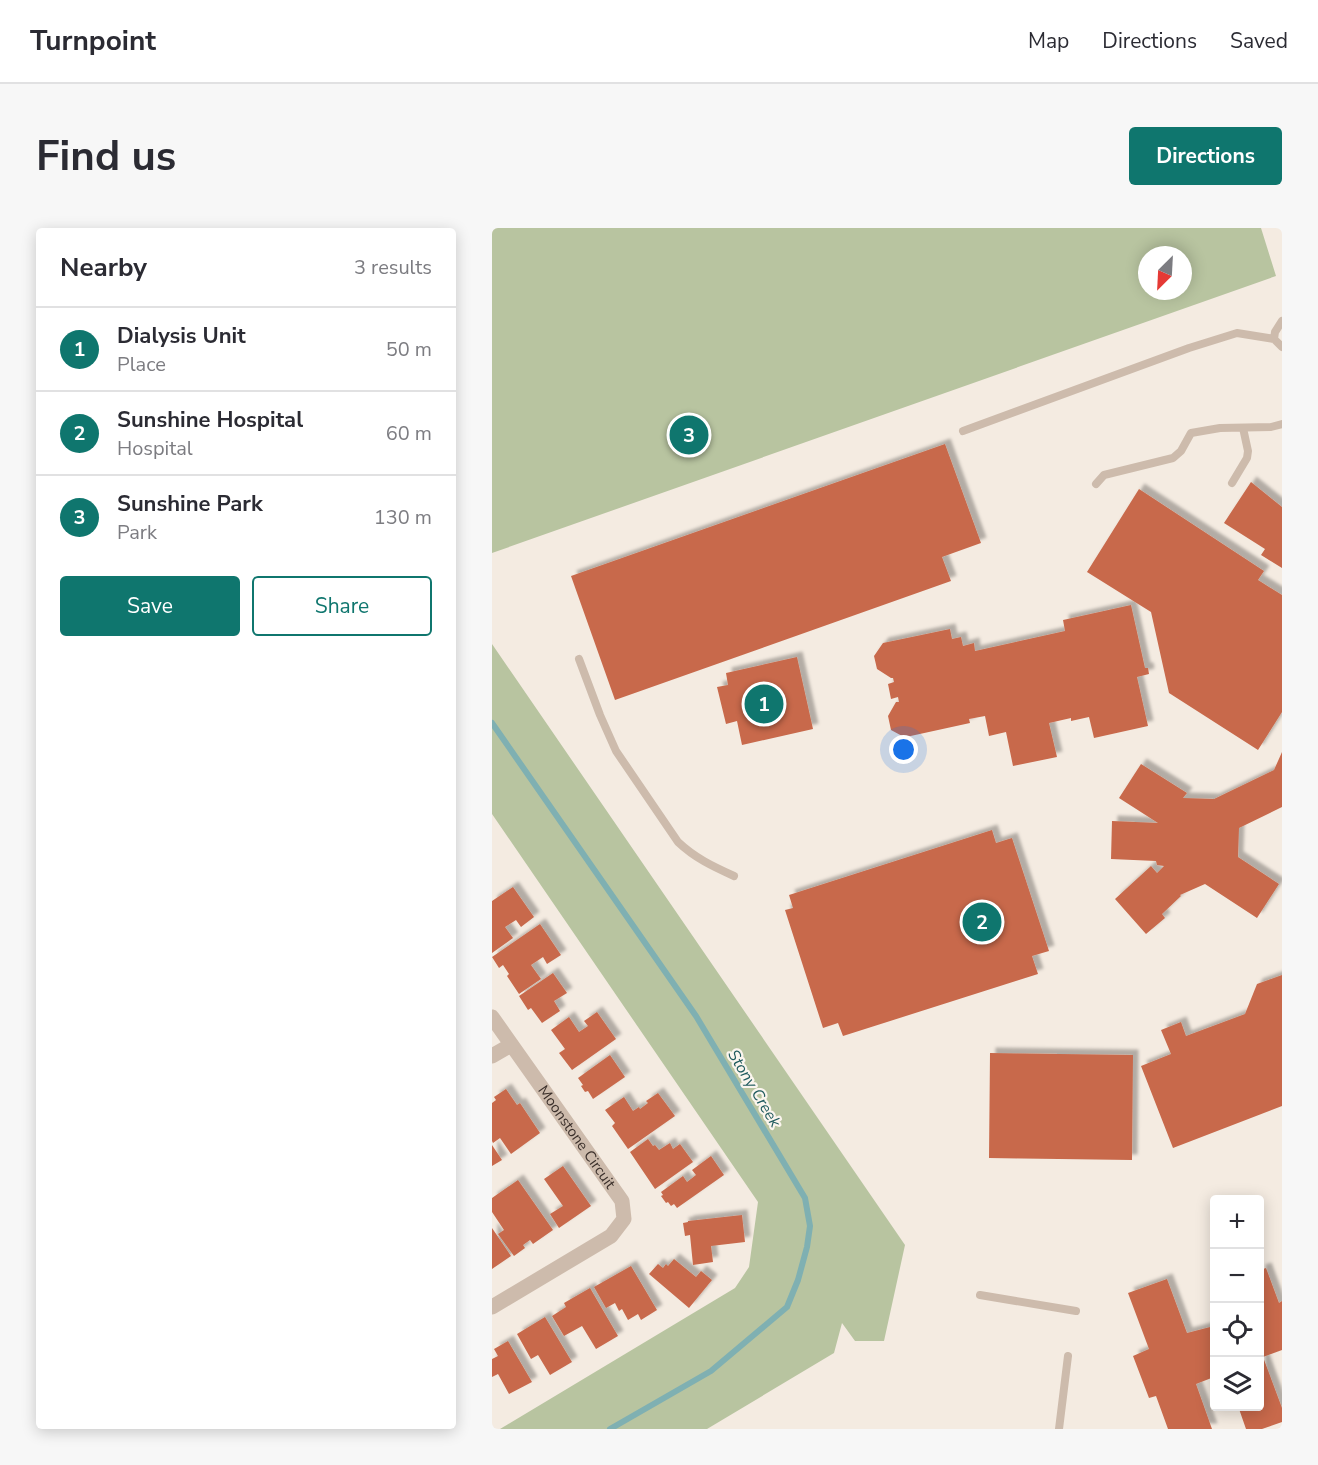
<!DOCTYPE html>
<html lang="en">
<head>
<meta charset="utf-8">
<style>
	:root { --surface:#fff; --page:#f7f7f7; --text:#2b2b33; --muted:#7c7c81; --line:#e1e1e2; --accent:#0f766e }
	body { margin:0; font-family:"Nunito Sans",sans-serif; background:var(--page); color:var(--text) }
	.controls { position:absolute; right:18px; bottom:18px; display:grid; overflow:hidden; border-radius:6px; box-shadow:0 3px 15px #0003 }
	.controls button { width:54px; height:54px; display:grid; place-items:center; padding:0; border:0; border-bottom:2px solid var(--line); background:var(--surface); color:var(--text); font:30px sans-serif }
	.compass { position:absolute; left:646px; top:18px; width:54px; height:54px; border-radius:50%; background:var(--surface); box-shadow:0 3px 15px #0003; rotate:204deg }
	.you { position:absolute; left:412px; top:522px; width:21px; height:21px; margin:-15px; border:4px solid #fff; border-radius:50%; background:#1a73e8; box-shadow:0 0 0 9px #1a73e833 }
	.badge { display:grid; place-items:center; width:39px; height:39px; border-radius:50%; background:var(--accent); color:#fff; font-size:20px; font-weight:700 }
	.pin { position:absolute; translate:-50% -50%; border:3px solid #fff; box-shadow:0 2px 6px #0006 }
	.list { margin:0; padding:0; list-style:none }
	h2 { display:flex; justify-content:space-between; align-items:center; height:78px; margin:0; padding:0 24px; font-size:26px }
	h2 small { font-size:20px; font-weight:400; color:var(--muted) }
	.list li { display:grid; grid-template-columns:39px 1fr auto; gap:18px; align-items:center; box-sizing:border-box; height:84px; padding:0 24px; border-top:2px solid var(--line) }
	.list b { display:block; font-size:22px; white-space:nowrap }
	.list p { margin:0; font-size:20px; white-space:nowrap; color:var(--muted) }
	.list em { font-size:20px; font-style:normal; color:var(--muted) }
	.actions { display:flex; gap:12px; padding:18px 24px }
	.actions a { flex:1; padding:14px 0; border:2px solid var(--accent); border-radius:6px; text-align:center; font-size:21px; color:var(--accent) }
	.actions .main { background:var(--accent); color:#fff }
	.icon { flex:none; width:33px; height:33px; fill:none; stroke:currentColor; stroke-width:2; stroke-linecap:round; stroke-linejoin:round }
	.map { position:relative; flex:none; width:790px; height:1201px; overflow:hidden; border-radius:6px }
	header { display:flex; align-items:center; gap:36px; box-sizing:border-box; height:84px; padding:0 30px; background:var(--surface); border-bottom:2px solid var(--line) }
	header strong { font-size:28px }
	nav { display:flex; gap:33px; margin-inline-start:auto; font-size:21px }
	.intro { display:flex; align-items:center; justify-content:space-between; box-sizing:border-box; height:144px; padding:0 36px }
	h1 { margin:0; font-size:42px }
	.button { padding:15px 27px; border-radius:6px; background:var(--accent); color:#fff; font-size:21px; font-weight:700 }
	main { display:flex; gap:36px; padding:0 36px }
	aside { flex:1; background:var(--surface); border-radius:6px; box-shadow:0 3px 15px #0003 }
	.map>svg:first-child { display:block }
	.green { fill:#b8c4a0; fill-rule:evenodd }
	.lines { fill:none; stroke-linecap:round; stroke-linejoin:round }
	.stream { stroke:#7fb0b2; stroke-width:6 }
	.building { fill:#c8694b; filter:url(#shadow) }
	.service { stroke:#cdbbac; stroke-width:8 }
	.minor { stroke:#cdbbac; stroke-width:15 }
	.labels { text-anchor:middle; stroke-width:4.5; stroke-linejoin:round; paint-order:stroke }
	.street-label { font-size:15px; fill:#3b302b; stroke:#fbf5ee }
	.water-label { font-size:16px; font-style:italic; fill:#1f5a5e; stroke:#fbf5ee }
</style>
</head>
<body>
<header>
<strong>Turnpoint</strong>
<nav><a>Map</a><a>Directions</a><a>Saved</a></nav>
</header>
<div class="intro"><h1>Find us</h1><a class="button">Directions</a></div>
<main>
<aside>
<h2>Nearby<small>3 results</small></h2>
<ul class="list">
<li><span class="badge">1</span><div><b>Dialysis Unit</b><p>Place</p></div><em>50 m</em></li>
<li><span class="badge">2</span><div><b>Sunshine Hospital</b><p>Hospital</p></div><em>60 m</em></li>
<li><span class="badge">3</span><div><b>Sunshine Park</b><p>Park</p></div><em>130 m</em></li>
</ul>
<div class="actions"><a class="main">Save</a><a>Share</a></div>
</aside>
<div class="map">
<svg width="790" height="1201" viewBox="0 0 790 1201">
	<defs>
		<filter id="shadow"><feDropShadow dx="5.5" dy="-5.5" stdDeviation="1.5" flood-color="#0004"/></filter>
	</defs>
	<rect width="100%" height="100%" fill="#f4ebe1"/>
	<path class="green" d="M0,0H769L784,48L0,325ZM655,27H691V63H655Z
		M0,416L413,1017L392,1113H363L350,1095L342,1125L215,1201H8L243,1060L257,1039L266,974L0,586Z"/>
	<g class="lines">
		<path class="stream" d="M0,495L204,788L313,970L318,998L315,1019L306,1052L295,1079L219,1143L118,1201"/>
	</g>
	<path class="building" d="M453,216L489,315L450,329L459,353L123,472L79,348Z
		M759,254L790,279V340L769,327L773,321L732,295Z
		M647,261L772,343L766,352L790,367V484L766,522L677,465L659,384L595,344Z
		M639,377L653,440H656L657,446L645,449L656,498L602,510L597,489L579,493V490L557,495L565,529L521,538L514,504L497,508L493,488L477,491L478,495L414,509H412L399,502L396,488L404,474H407L406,469L399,471L396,456L402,454L401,450H399L385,441L382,428L391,415L458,401L460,411L469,409L471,418L482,415L483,423L573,403L571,392Z
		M305,429L321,501L250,517L245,493L234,496L225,459L236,457L234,445Z
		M790,524V579L747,600L746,629L787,656L765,690L713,656L688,667L689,668L670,686L673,690L654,706L623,671L659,638L665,645L672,638L665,637L664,633L619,631L620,593L666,595L627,570L649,536L695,565L691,570L722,571L782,542Z
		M500,602L504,615L520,610L557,723L540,728L546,746L351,808L346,795L331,800L293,682L301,680L297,667Z
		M21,659L42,689L29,699L24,692L13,699L21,710L0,725V673Z
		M48,696L69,727L55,736L51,729L39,737L49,751L27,766L15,748L17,746L11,737L7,740L0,729Z
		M61,745L75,765L62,773L68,783L50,795L39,780L36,782L27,768Z
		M790,747V878L681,920L649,838L679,826L669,802L689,794L694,808L753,786L765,756Z
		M105,784L124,811L80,842L67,825L73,821L59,802L77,789L87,804L96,798L92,793Z
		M498,825L641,827L640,932L497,930Z
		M118,827L133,849L101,871L96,863L93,864L89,858L91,857L86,850Z
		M14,861L25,877L28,875L48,905L19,926L8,910L1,915L0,913V875L4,872L2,869Z
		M166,865L183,888L136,921L120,898L123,895L113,882L132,869L141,883L147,879L148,881L156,875L154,873Z
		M156,911L161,918L163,917L167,922L178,915L181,921L188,916L201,934L163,961L138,924Z
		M0,917L10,932L0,938Z
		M219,928L232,947L185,980L182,976L179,978L176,974L174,975L169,968L171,967L169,964L191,948L195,954L204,947L200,942Z
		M71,938L99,978L67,1000L58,986L71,978L52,951Z
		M26,952L61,1002L41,1016L38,1012L31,1017L33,1020L22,1028L6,1006L12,1002L0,984V970Z
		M250,987L253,1014L219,1018L221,1034L201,1037L198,1007L193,1008L191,995L196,994V993Z
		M0,1000L19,1028L0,1041Z
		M182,1031L204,1049L209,1043L220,1052L197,1080L157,1046L166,1036L171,1040L174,1036L176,1038Z
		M139,1038L165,1082L149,1092L146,1086L136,1092L130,1081L127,1083L123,1075L114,1080L102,1059Z
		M774,1040L787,1075L790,1073V1122L771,1129L790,1180V1194L770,1201H754L746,1178H768V1042Z
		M675,1051L695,1105L722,1098V1149L704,1156L720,1201H676L664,1168L657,1170L641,1128L657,1121L636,1065Z
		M98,1060L126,1108L104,1121L90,1098L72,1108L60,1088L74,1079L72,1075Z
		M53,1089L80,1134L58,1147L46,1127L39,1131L25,1106Z
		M16,1113L40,1154L17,1166L6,1146L0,1149V1131L6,1128L2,1121Z"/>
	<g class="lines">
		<path class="service" d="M790,93L783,104L782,111L790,119
			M471,203L697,120L745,105L782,111
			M740,255L755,230L756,223L751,200
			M604,256L612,247L681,230L689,223L699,205L728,200L779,199L790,196
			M87,431L108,487L124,523L186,614C203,630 220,638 242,648
			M488,1067L584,1083
			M567,1201L576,1128"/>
		<g class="minor">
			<path id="s1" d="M0,789L130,973L132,991L119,1008L0,1079"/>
			<path d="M0,828L19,817"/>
		</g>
	</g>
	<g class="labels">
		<g class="street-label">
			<text dy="5" stroke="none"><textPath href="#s1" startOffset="147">Moonstone Circuit</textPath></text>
		</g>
		<g class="water-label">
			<text transform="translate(263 860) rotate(59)" y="6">Stony Creek</text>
		</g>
	</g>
</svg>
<div class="controls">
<button>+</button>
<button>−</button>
<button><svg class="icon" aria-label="locate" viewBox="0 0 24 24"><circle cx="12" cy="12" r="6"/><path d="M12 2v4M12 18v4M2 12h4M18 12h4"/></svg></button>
<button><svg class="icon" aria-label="layers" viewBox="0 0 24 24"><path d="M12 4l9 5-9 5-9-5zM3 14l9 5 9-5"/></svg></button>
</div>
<svg class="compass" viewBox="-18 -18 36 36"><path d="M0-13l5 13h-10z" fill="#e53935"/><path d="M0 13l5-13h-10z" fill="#7c7c81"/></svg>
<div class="you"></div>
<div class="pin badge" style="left:272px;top:476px">1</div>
<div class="pin badge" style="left:490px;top:694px">2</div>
<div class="pin badge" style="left:197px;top:207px">3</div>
</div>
</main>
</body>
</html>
